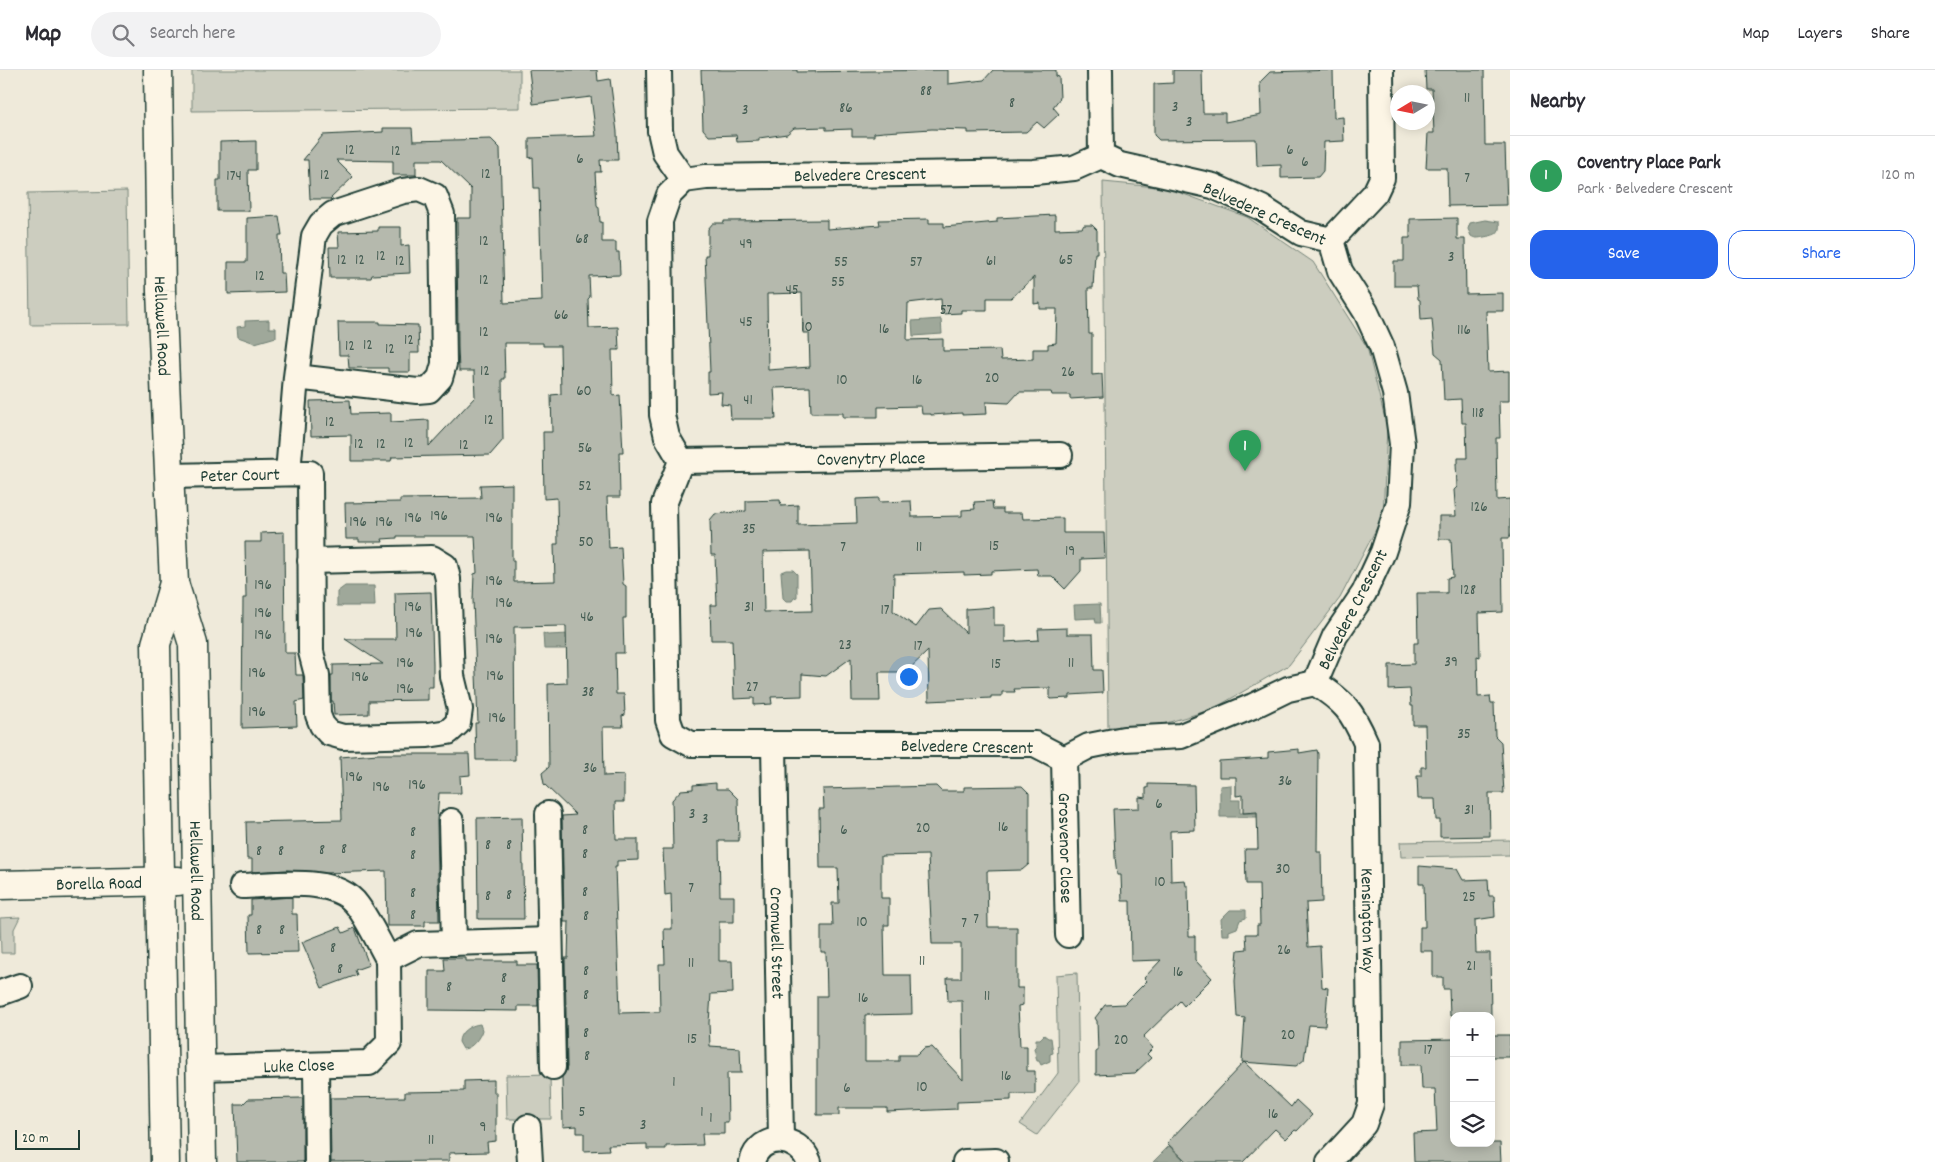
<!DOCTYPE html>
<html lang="en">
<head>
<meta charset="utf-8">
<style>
	:root { --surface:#fff; --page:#f2f2f3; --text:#2b2b33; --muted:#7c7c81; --line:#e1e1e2; --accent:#2563eb }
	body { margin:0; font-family:Dekko,sans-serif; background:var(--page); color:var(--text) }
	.controls { position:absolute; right:15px; bottom:15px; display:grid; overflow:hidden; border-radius:10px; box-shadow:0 2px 12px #0003 }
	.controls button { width:45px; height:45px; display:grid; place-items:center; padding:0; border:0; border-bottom:1px solid var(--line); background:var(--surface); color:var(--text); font:25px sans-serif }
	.compass { position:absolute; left:1390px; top:15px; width:45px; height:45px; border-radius:50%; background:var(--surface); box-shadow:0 2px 12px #0003; rotate:260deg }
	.scale { position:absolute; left:15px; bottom:12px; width:65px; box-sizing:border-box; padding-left:5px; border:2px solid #1f3d34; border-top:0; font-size:14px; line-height:18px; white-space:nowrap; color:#1f3d34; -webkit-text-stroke:4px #fcf5e5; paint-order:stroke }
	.you { position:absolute; left:908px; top:606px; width:18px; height:18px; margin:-12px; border:4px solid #fff; border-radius:50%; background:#1a73e8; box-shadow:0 0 0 8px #1a73e833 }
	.badge { display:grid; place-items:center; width:32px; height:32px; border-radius:50%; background:var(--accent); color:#fff; font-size:16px; font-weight:700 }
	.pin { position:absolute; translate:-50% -41px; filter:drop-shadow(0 1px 2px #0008) }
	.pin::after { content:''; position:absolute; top:26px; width:18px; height:15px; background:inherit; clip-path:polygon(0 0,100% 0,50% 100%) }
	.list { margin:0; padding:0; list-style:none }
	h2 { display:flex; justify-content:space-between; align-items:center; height:65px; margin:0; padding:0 20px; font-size:21px }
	h2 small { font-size:16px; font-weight:400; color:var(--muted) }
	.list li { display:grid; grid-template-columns:32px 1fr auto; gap:15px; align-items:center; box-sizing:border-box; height:80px; padding:0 20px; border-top:1px solid var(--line) }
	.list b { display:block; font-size:19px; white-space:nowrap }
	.list p { margin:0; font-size:16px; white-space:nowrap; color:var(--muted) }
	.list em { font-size:16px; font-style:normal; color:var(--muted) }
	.actions { display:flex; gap:10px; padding:15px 20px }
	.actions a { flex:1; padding:11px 0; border:1px solid var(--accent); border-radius:15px; text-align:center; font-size:18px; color:var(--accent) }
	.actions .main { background:var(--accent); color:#fff }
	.icon { flex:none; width:28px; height:28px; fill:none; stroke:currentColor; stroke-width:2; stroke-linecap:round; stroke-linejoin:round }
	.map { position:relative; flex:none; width:1510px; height:1092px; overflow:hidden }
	header { display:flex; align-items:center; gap:30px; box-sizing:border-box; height:70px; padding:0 25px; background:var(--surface); border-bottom:1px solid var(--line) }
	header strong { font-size:24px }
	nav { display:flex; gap:28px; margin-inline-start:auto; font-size:18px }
	.search { width:350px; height:45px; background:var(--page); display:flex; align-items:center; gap:12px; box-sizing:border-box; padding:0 18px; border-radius:28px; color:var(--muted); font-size:19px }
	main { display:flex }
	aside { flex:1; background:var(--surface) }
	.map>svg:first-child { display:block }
	.green { fill:#cccdbf; stroke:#76857a }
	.water { fill:#9fa89a; stroke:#6c7d71 }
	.building { fill:#b5b9ad; stroke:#1f3d34; fill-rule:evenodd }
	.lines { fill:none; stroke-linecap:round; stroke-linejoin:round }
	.minor-casing { stroke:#1f3d34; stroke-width:28 }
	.tertiary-casing { stroke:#1f3d34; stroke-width:31 }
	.minor { stroke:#fcf5e5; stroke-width:24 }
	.tertiary { stroke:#fcf5e5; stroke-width:28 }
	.labels { text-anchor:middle; stroke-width:4; stroke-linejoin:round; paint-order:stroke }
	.number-label { font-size:15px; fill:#445c52 }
	.street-label { font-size:18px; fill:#1f3d34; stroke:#fcf5e5 }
</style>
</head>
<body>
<header>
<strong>Map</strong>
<div class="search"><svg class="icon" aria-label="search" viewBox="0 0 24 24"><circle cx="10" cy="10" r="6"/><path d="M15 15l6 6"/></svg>Search here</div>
<nav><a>Map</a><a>Layers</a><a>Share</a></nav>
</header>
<main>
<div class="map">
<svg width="1510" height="1092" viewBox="0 0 1510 1092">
	<rect width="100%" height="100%" fill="#efeada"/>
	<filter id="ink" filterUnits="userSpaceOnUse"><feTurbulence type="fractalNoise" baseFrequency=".02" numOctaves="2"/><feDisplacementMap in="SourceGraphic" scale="10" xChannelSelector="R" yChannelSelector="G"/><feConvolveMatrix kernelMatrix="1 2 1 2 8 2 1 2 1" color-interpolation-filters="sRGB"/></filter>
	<g filter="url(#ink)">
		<path class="green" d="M192,0H520V38L192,41Z
			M1103,112L1167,118L1247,147L1313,192L1367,277L1387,357L1383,446L1340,528L1289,595L1213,639L1153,657H1108Z
			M127,121L129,254L30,255L28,123Z
			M1510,770V785L1401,787L1400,772Z
			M20,847L14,859V883H1L0,848Z
			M1077,903L1079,1012L1037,1065L1020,1054L1058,1003L1056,905Z
			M550,1004L551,1049H507L506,1005Z"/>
		<path class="water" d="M1485,150L1499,152C1501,165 1494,165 1484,167C1478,168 1476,169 1471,166L1468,159L1470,153Z
			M941,249L942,264L913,266L912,251Z
			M269,250V258H276V267L255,273L238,267L237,257L245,256V251Z
			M786,500H793L797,504V527L794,528L792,531H786L783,528L781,502Z
			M345,516H374L375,536H337V522Z
			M1100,534L1101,553H1096L1095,548L1075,549L1074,535Z
			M543,563L548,565L569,564L577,579H544Z
			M1231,715V730H1240V743H1258V747H1220V716Z
			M1230,840H1246V848L1240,850L1237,858L1229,861V865H1222L1221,849Z
			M480,954L482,960C480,968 471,979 463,979L459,972C459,962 470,955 480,954Z
			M1044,965L1048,968H1051L1053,983L1050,984V991L1041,995L1039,991H1037L1034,978L1036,976V969H1040Z
			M1169,1076L1183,1089L1180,1092H1153Z"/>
		<path class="building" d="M529,0H597L598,11L610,9L617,62L618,90H600L601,102H595L597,135L599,138L600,152H602V172H616V182H619L620,205L589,206L590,227L588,229L589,258L618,257L619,280H612L613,326L620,325L623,382H619L620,427H607L609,478L621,477L623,514L626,516V548H623L624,583H615L616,624H624L625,645L622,646L623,657H603L604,706L624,705V732H615L616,769H638V790L617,791V797H615L620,943L660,942L659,894H665L664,859H672L671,824L665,825L663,779H673L672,730L681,720L693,719V715L716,713V719H728L738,729L739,771H719L720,826H734V852H719V891H732L733,923L711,924L709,953L710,976L740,978L741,1003H727L728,1052H724V1064H702L703,1075L666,1076V1079H647V1074L608,1075L609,1080L584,1081V1063H577V1056L563,1057L562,1007L565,1003L567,997L565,888H568L569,852H564L562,746L576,745L544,714L542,703L549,697L548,614L567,613L566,556L514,557L515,690H476L475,653H478L473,530L474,504L477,503L475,466H397V468L382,469L383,472H359V469H346L345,433L400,432V429L481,428L480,415L512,414V491H514V512L555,511L554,474H558L557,428L544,429L543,362H552L551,325L561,324L560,276H543V273H504L505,309H502L503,370L490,385L392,387L391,391H351V365L311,366L310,331L350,330L351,344L391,343V352L429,350V376L475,327L474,301H459L458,277L457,148H471V119L441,90H416V105H393V91L336,90L353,107L330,129H310L308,90H303L323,65L383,62V58H412L413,71L491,69L500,78L504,233L542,231L539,118H534L533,87L529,88V68L596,66L591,27L533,34Z
			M701,0H797V2L948,0V14L984,10L993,0H1056V6L1059,7L1060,28L1053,37L1059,44L1044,58L1037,52L1026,62L968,63V60L932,59L884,62L874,63V66H852V59L826,60V57L794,58L787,64L759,68V71L737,72L736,65L709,66L703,59Z
			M1173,0H1202L1203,43H1225V52L1261,45L1260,12L1270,2L1333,0L1334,48L1343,47L1344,71L1324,72L1323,101L1318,107L1281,108V95L1257,96L1256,69L1159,70L1154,65V14L1173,13Z
			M1425,0H1484L1485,75H1505L1507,135L1448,136L1447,98H1426L1428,63H1434L1432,19H1426Z
			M256,71V100H248L249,141H217V110H220V72Z
			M1055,145V159L1082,158L1084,155H1092L1097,160V183H1095L1093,218H1088L1089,264H1092V305L1102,304L1103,327L1070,329V325H1052L1051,322H1019L1009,333L986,332L987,344L962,345V343L931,345V344H922L921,336L878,337V347H843V343H811L810,317L774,318L776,349H731L730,335L721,334L722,322L708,323V302H710L705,185H708V159L713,153H724V151L827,150V159L880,155L879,150L929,149V153H944V157L997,152V148ZM1034,207V234L1040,233V239H1057L1056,273L1048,274V279H1033V289L1001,290L1000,280L943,281V269L907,270L908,233L941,229L942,244L961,243V240H987V228H1011ZM802,223L803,263H809L810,297L768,300L767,224Z
			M279,146L282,165H279L280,203H284L285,222L228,224V192H247V148Z
			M1457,148V169H1465L1466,224L1503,223V241H1486L1488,302L1509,301V331H1499L1500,368H1496L1497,430L1510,429V465L1509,468H1502L1503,542L1479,543L1480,587L1477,586L1478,627L1490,626L1491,633H1494L1495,666L1501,672L1504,723H1489L1490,766L1440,767V750H1436L1435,729H1418L1417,706H1421V697H1426L1425,655H1413V636H1411L1410,619L1389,620V595L1414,594V573H1418L1417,523H1447V508L1453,507L1451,469H1439V446H1456L1454,420L1457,417L1456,393H1458V388H1467L1466,353H1462L1461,329L1444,330L1442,289L1435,283L1432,249L1421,250L1420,230L1418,229L1417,216H1394V191H1404V168H1410V149Z
			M378,157H401V176L409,175L410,203L372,205L371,208H330L329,177H339L338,162L378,161Z
			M338,252H380V254L418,255L419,283H410V302H388V298H349L348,285H339Z
			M879,428V432L911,431L912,447L962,446V440L975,439L974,432L992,431L993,439H1003V443H1022L1023,449L1063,448V463H1104L1105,488L1081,489V501L1065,519L1052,506H1038L1037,499L991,501V504L964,505V502L894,504L893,541L916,557L929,540L941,539L966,563V539L994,537V555H1005V572L1039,570L1038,559L1067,558V564H1093L1094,600H1102L1103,623L1070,625V628L1050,629V618L1014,619L1015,622H1002V626H991V628L929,631L928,581L906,602H879L880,631H852L851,588L826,606L802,604V626L771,627L772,634L754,635V628L734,629L732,570H711L710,535H717L715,485H711L710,450L715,444L746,441V431L780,430L781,436L798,435V455L857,453L856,429ZM810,481L812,541L764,542L763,482Z
			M284,462L285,583H295L296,605H303V607L304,630L296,632L297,656L242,658L243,528H246L245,472H261V463Z
			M431,522L433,594V617H428V630L369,631V644L334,645L333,631H331V605H333V595L383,594L345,569H396L395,523Z
			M1299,679V683L1317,680L1318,684L1317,782H1321L1322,832L1306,833L1308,877L1320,876L1322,917L1328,918L1325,956L1309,955L1304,990L1296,996L1242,992L1245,948L1237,947L1235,911L1238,880L1247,879L1246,864H1257V855H1260L1259,814H1246L1245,779H1258L1257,742L1243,743V725L1236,726V707H1219V691L1268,688V682Z
			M378,684H469L470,705L460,706L461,723H439L437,751L439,851H425V856H387L386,801L325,803L287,800L252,802V789H247L246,752L342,750L340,687Z
			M1148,714L1194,715L1195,760L1170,761L1171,811L1185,810L1186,816H1188L1189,866H1195V890L1212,908L1184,936L1180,931L1143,967L1153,978L1147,984L1151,988L1135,1003L1096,1005V981H1098L1097,951L1095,948L1105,935L1124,934L1147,911L1144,908L1161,890L1131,891L1130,831H1122L1121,805H1117L1115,787L1113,739L1139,738V727L1146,728V718H1148Z
			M936,716L941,721H964V717L1022,716L1029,723V794L1022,800L987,801L988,857H1017V918H1023V935L1018,936L1020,976H1027V1001H1035V1024H1011V1030L957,1032V1039L887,1042V1038H839V1045H817V926H827L826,882H821V856H833L832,833H839L838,798H820L819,739H824L823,719ZM928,785L932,874H961V908H947L948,931H962L963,1010L932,977L924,978L917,985H899V991H865V945L912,944L911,905H885L884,855H889V828H881V786Z
			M522,747L524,849H478L477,748Z
			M1419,796L1457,799L1463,810L1488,809L1489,826H1494L1495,847L1475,850L1476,883H1490L1491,946H1450L1449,919H1443V907H1433V881H1420V857H1425L1424,814H1419Z
			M292,827V844H297L298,882L249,883L248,845H251V830Z
			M340,857L343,863L355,858L369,895L355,900L357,905L322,918L302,872Z
			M444,888H466V891H517V895H537L538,936H518V941L429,940V901H445Z
			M1491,965H1510V987H1491Z
			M1454,969V1073H1500L1501,1092H1414L1413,1063L1437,1062L1435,1019H1422L1421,995H1402V970Z
			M1244,992L1291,1037L1296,1030L1312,1045L1297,1061L1295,1060L1286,1069L1275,1059L1243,1092H1187L1167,1073Z
			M494,1010V1023H496V1071L487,1072L488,1082L449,1083V1091L331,1092L330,1028L405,1027V1022L464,1021V1011Z
			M303,1028V1092H237L235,1034H243L248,1029Z"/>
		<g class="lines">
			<defs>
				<g id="minor">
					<path d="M659,0L660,61L665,83L684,110"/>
					<path d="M1100,0L1101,86"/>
					<path d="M1101,86L1120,95L1213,116L1262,138L1301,163L1331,170L1340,201L1366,242L1382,277L1395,323L1402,374L1399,433L1383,482L1364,523L1335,566L1315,613L1288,619L1253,636L1181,666L1124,669L1089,676L1064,689L1035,674H691L673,664L668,650L664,434L681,391L667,367L662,345L660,151L669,125L684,110L706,107L1034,102L1074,98Z"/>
					<path d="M1331,170L1375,123L1382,108L1381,0"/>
					<path id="s1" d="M681,391L1060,385"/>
					<path d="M288,403L296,307L314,166L321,154L333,144L403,121L419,119L435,126L442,144L444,294L440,308L429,320L417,321L296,307"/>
					<path id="s2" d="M170,406L310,403L311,582L317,605L318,645L322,655L329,663L343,667L428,665L448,662L458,653L460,639L452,606L448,509L445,496L432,488L310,491"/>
					<path id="s3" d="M1315,613C1345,632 1352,641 1366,673L1371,1034L1364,1054L1329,1092"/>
					<path id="s4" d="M774,675L781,1070"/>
					<path id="s5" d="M1064,689L1068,865"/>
					<path d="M548,744L553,997"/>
					<path d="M451,751L454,873"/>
					<path d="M242,816C275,815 335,805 357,835C369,851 378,871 388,889"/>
					<path d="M0,923L20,916"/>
					<path d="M316,995L317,1092"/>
					<path id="s6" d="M201,998L369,993L389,973L388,889L418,874L550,870"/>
					<path d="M528,1057L530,1092"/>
					<path d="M752,1092C760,1062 799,1065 809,1092"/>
					<path d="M965,1092L996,1091"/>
				</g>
				<g id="tertiary">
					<path id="s7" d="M158,0L161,221L174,513L193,574L202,1092"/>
					<path id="s8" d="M0,815L178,811"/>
					<path d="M165,1092L156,574L174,513"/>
				</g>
			</defs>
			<use href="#minor" class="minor-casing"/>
			<use href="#tertiary" class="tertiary-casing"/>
			<use href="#minor" class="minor"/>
			<use href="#tertiary" class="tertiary"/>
		</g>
	</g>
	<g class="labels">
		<g class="number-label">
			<text x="926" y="25">88</text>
			<text x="1467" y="32">11</text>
			<text x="1012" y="37">8</text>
			<text x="1175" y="41">3</text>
			<text x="846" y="42">86</text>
			<text x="745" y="44">3</text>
			<text x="1189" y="56">3</text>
			<text x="350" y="84">12</text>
			<text x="1290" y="84">6</text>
			<text x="396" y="85">12</text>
			<text x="580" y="93">6</text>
			<text x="1305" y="96">6</text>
			<text x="486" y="108">12</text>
			<text x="325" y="109">12</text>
			<text x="234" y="110">174</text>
			<text x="1467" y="112">7</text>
			<text x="582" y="173">68</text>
			<text x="484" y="175">12</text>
			<text x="746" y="178">49</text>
			<text x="381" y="190">12</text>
			<text x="1451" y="191">3</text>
			<text x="342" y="194">12</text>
			<text x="360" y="194">12</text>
			<text x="1066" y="194">65</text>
			<text x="400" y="195">12</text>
			<text x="991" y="195">61</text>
			<text x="841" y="196">55</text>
			<text x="916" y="196">57</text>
			<text x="260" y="210">12</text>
			<text x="484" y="214">12</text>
			<text x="838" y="216">55</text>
			<text x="792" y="224">45</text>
			<text x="946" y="244">57</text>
			<text x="561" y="249">66</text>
			<text x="746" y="256">45</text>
			<text x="807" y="261">10</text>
			<text x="884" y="263">16</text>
			<text x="1464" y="264">116</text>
			<text x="484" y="266">12</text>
			<text x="409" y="274">12</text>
			<text x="368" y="279">12</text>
			<text x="350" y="280">12</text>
			<text x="390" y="283">12</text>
			<text x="485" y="305">12</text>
			<text x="1068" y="306">26</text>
			<text x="992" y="312">20</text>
			<text x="842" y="314">10</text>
			<text x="917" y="314">16</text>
			<text x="584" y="325">60</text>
			<text x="748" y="334">41</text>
			<text x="1478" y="347">118</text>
			<text x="489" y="354">12</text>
			<text x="330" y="356">12</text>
			<text x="409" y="377">12</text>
			<text x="359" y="378">12</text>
			<text x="381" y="378">12</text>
			<text x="464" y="379">12</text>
			<text x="585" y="382">56</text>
			<text x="585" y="420">52</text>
			<text x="1479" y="441">126</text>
			<text x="439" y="450">196</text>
			<text x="413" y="452">196</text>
			<text x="494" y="452">196</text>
			<text x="358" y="456">196</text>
			<text x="384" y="456">196</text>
			<text x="749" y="463">35</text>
			<text x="586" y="476">50</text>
			<text x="994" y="480">15</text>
			<text x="843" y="481">7</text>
			<text x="919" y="481">11</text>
			<text x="1070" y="485">19</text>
			<text x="494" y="515">196</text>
			<text x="263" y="519">196</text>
			<text x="1468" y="524">128</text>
			<text x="504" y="537">196</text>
			<text x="413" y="541">196</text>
			<text x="749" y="541">31</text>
			<text x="885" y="544">17</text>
			<text x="263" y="547">196</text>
			<text x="587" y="551">46</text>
			<text x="414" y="567">196</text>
			<text x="263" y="569">196</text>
			<text x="494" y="573">196</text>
			<text x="845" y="579">23</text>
			<text x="918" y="580">17</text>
			<text x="1451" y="596">39</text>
			<text x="405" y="597">196</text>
			<text x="1071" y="597">11</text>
			<text x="996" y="598">15</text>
			<text x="257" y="607">196</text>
			<text x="495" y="610">196</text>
			<text x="360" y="611">196</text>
			<text x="752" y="621">27</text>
			<text x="405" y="623">196</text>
			<text x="588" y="626">38</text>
			<text x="257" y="646">196</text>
			<text x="497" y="652">196</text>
			<text x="1464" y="668">35</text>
			<text x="590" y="702">36</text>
			<text x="354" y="711">196</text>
			<text x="1285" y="715">36</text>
			<text x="417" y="719">196</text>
			<text x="381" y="721">196</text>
			<text x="1159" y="738">6</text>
			<text x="1469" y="744">31</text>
			<text x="692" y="748">3</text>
			<text x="705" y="753">3</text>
			<text x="1003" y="761">16</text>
			<text x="923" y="762">20</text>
			<text x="585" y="764">8</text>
			<text x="844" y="764">6</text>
			<text x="413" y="766">8</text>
			<text x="488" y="779">8</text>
			<text x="509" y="779">8</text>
			<text x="344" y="783">8</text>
			<text x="322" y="784">8</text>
			<text x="259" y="785">8</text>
			<text x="281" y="785">8</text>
			<text x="585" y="788">8</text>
			<text x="413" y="789">8</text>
			<text x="1283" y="803">30</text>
			<text x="1160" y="816">10</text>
			<text x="691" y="822">7</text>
			<text x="585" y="826">8</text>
			<text x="413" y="827">8</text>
			<text x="509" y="829">8</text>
			<text x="488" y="830">8</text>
			<text x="1469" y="831">25</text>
			<text x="413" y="849">8</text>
			<text x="586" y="850">8</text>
			<text x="976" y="853">7</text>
			<text x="862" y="856">10</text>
			<text x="964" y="857">7</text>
			<text x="259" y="864">8</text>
			<text x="282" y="864">8</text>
			<text x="333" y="882">8</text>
			<text x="1284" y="884">26</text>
			<text x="922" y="895">11</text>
			<text x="691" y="897">11</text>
			<text x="1471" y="900">21</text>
			<text x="340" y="903">8</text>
			<text x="586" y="905">8</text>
			<text x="1178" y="906">16</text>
			<text x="504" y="912">8</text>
			<text x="449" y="921">8</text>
			<text x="586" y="929">8</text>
			<text x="987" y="930">11</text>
			<text x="863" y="932">16</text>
			<text x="503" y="934">8</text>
			<text x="586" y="967">8</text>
			<text x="1288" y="969">20</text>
			<text x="692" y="973">15</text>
			<text x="1121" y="974">20</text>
			<text x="1428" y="984">17</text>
			<text x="587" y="990">8</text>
			<text x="1006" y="1010">16</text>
			<text x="674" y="1016">1</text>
			<text x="922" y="1021">10</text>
			<text x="847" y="1022">6</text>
			<text x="582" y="1046">5</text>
			<text x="702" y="1046">1</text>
			<text x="1273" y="1048">16</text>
			<text x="711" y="1052">1</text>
			<text x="643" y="1059">3</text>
			<text x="483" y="1061">9</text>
			<text x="431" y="1074">11</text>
		</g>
		<g class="street-label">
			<text transform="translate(860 104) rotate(-1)" y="6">Belvedere Crescent</text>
			<text transform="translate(1265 143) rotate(24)" y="6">Belvedere Crescent</text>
			<text dy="6" stroke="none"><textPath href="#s7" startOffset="256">Hellawell Road</textPath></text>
			<text dy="6" stroke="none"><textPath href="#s1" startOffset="190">Covenytry Place</textPath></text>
			<text dy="6" stroke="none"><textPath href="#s2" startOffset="70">Peter Court</textPath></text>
			<text transform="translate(1352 539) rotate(-63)" y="6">Belvedere Crescent</text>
			<text transform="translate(967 676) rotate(1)" y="6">Belvedere Crescent</text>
			<text dy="6" stroke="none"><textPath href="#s5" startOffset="89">Grosvenor Close</textPath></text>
			<text dy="6" stroke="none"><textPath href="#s7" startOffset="804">Hellawell Road</textPath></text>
			<text dy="6" stroke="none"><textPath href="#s8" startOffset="99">Borella Road</textPath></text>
			<text dy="6" stroke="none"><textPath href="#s3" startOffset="258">Kensington Way</textPath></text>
			<text dy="6" stroke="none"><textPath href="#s4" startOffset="198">Cromwell Street</textPath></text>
			<text dy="6" stroke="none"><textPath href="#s6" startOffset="98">Luke Close</textPath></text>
		</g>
	</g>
</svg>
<div class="controls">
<button>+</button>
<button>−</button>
<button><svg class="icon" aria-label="layers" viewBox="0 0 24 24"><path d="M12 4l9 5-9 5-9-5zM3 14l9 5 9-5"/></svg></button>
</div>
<svg class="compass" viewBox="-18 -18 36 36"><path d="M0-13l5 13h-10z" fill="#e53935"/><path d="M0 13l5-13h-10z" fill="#7c7c81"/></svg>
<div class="scale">20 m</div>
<div class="you"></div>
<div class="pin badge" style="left:1245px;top:401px;background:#2e9e5b">1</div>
</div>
<aside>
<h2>Nearby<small></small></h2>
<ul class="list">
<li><span class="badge" style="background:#2e9e5b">1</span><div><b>Coventry Place Park</b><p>Park · Belvedere Crescent</p></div><em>120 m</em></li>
</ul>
<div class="actions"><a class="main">Save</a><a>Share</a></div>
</aside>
</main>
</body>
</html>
